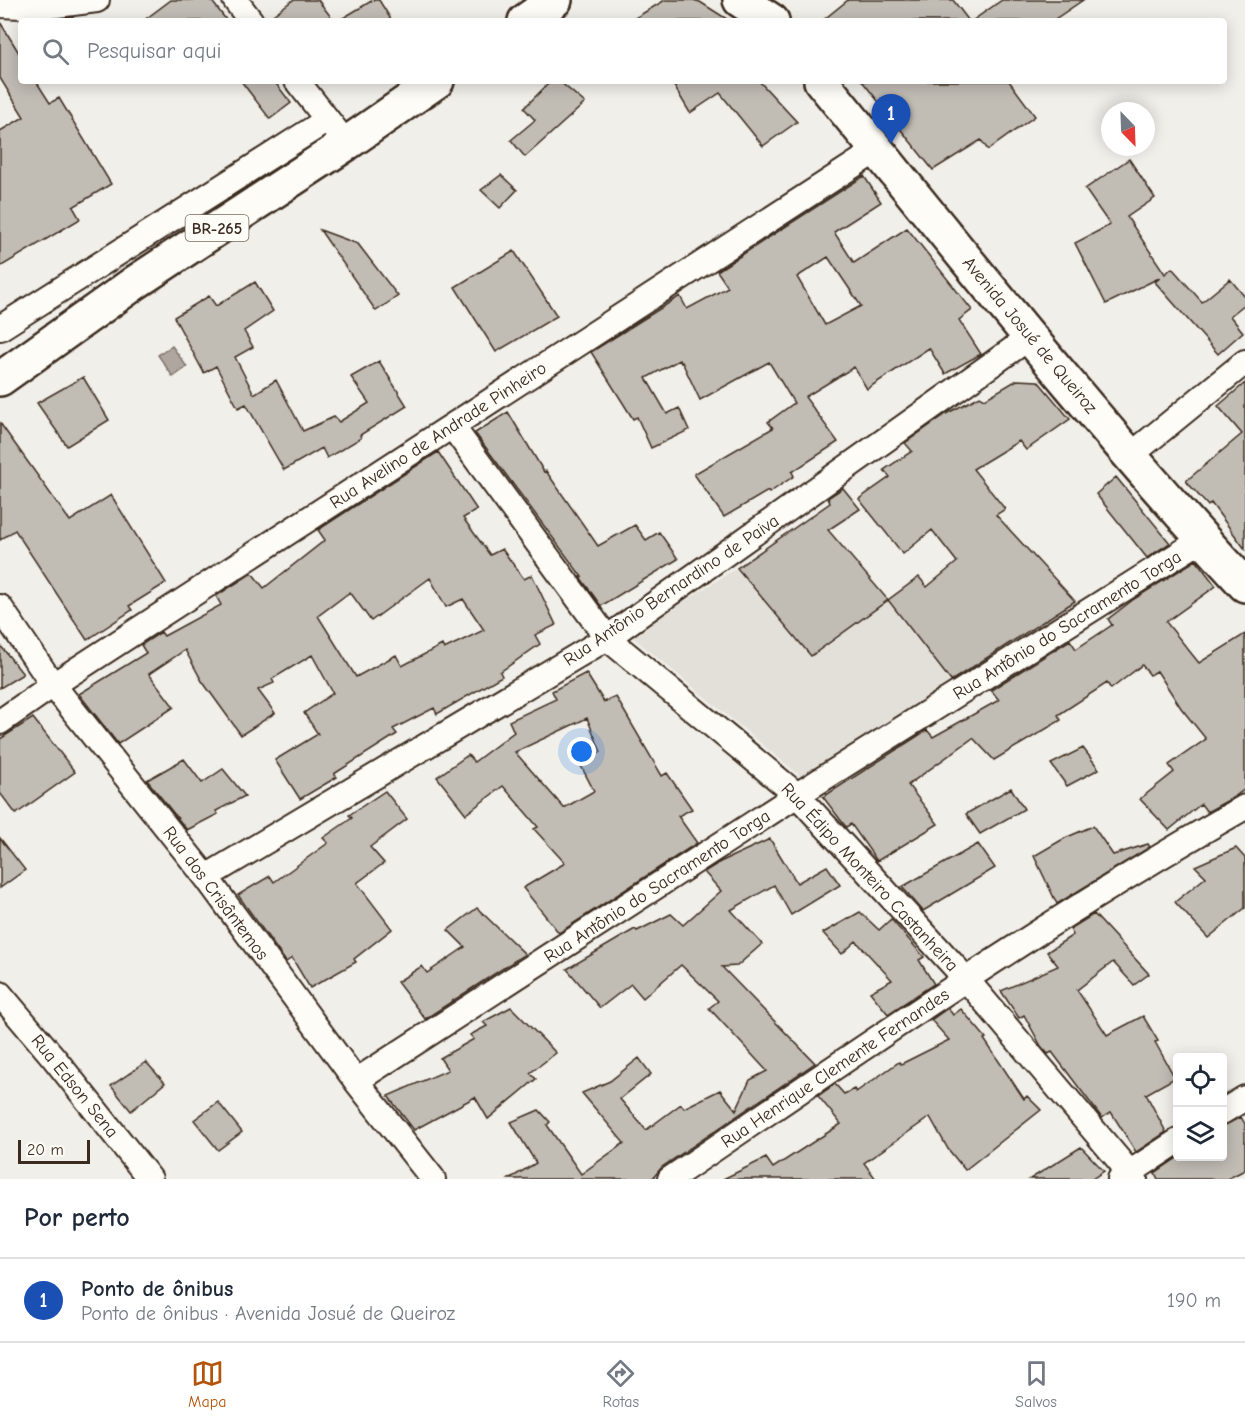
<!DOCTYPE html>
<html lang="pt">
<head>
<meta charset="utf-8">
<style>
	:root { --surface:#fff; --page:#f6f6f7; --text:#1f2937; --muted:#747a83; --line:#e0e1e3; --accent:#b45309 }
	body { margin:0; font-family:"Comic Neue",sans-serif; background:var(--page); color:var(--text) }
	.controls { position:absolute; right:18px; bottom:18px; display:grid; overflow:hidden; border-radius:6px; box-shadow:0 3px 15px #0003 }
	.controls button { width:54px; height:54px; display:grid; place-items:center; padding:0; border:0; border-bottom:2px solid var(--line); background:var(--surface); color:var(--text); font:30px sans-serif }
	.compass { position:absolute; left:1101px; top:102px; width:54px; height:54px; border-radius:50%; background:var(--surface); box-shadow:0 3px 15px #0003; rotate:157deg }
	.scale { position:absolute; left:18px; bottom:15px; width:72px; box-sizing:border-box; padding-left:6px; border:3px solid #3b2a1e; border-top:0; font-size:16px; line-height:21px; white-space:nowrap; color:#3b2a1e; -webkit-text-stroke:4px #fdfcf7; paint-order:stroke }
	.you { position:absolute; left:582px; top:752px; width:21px; height:21px; margin:-15px; border:4px solid #fff; border-radius:50%; background:#1a73e8; box-shadow:0 0 0 9px #1a73e833 }
	.badge { display:grid; place-items:center; width:39px; height:39px; border-radius:50%; background:var(--accent); color:#fff; font-size:20px; font-weight:700 }
	.pin { position:absolute; translate:-50% -50px; filter:drop-shadow(0 2px 3px #0008) }
	.pin::after { content:''; position:absolute; top:32px; width:21px; height:18px; background:inherit; clip-path:polygon(0 0,100% 0,50% 100%) }
	.list { margin:0; padding:0; list-style:none }
	h2 { display:flex; justify-content:space-between; align-items:center; height:78px; margin:0; padding:0 24px; font-size:26px }
	h2 small { font-size:20px; font-weight:400; color:var(--muted) }
	.list li { display:grid; grid-template-columns:39px 1fr auto; gap:18px; align-items:center; box-sizing:border-box; height:84px; padding:0 24px; border-top:2px solid var(--line) }
	.list b { display:block; font-size:22px; white-space:nowrap }
	.list p { margin:0; font-size:20px; white-space:nowrap; color:var(--muted) }
	.list em { font-size:20px; font-style:normal; color:var(--muted) }
	.icon { flex:none; width:33px; height:33px; fill:none; stroke:currentColor; stroke-width:2; stroke-linecap:round; stroke-linejoin:round }
	.map { position:relative; flex:none; width:1245px; height:1179px; overflow:hidden }
	.search { position:absolute; background:var(--surface); box-shadow:0 3px 15px #0003; left:18px; right:18px; top:18px; height:66px; display:flex; align-items:center; gap:15px; box-sizing:border-box; padding:0 21px; border-radius:6px; color:var(--muted); font-size:22px }
	.sheet { height:162px; background:var(--surface) }
	nav { display:flex; justify-content:space-around; align-items:center; box-sizing:border-box; height:84px; border-top:2px solid var(--line); background:var(--surface); font-size:16px; color:var(--muted) }
	nav a { display:grid; justify-items:center; gap:3px }
	nav .on { color:var(--accent) }
	.map>svg:first-child { display:block }
	.built { fill:#e3e0da }
	.water { fill:#aea69f; stroke:#80746b; stroke-width:1.5 }
	.building { fill:#c1bcb4; stroke:#3b2a1e; stroke-width:1.5; fill-rule:evenodd }
	.lines { fill:none; stroke-linecap:round; stroke-linejoin:round }
	.minor-casing { stroke:#3b2a1e; stroke-width:28 }
	.primary-casing { stroke:#3b2a1e; stroke-width:38 }
	.trunk-casing { stroke:#3b2a1e; stroke-width:38 }
	.minor { stroke:#fdfcf7; stroke-width:24 }
	.primary { stroke:#fdfcf7; stroke-width:33 }
	.trunk { stroke:#fdfcf7; stroke-width:33 }
	.labels { text-anchor:middle; stroke-width:4.5; stroke-linejoin:round; paint-order:stroke }
	.shield { fill:#fdfcf7; stroke:#75695f; stroke-width:1.5 }
	.shield-label { font-size:16px; font-weight:bold; fill:#3b2a1e }
	.street-label { font-size:18px; fill:#3b2a1e; stroke:#fdfcf7 }
</style>
</head>
<body>
<div class="map">
<svg width="1245" height="1179" viewBox="0 0 1245 1179">
	<rect width="100%" height="100%" fill="#f1efea"/>
	<filter id="ink" filterUnits="userSpaceOnUse"><feTurbulence type="fractalNoise" baseFrequency=".0167" numOctaves="2"/><feDisplacementMap in="SourceGraphic" scale="12" xChannelSelector="R" yChannelSelector="G"/><feConvolveMatrix kernelMatrix="1 2 1 2 8 2 1 2 1" color-interpolation-filters="sRGB"/></filter>
	<g filter="url(#ink)">
		<path class="built" d="M737,568L810,655L888,600L938,660L952,682L804,779L630,635Z"/>
		<path class="water" d="M172,346L187,367L173,377L158,355Z"/>
		<path class="building" d="M171,0H211L227,21H143Z
			M293,0H318L334,21H265Z
			M373,0H379L392,21H338Z
			M665,0H693L700,2L730,21H630Z
			M848,0H953L969,21H822Z
			M1002,0H1083L1052,21H972Z
			M0,22L21,56V81H36L50,103L59,98L111,184L73,207L80,219L0,267V131L24,117L0,78Z
			M241,81H274L291,103L270,119Z
			M551,81H559L585,103L525,157L511,140L535,120L524,108Z
			M671,81H759L797,122L763,146L720,93L690,113Z
			M862,81H1009L1035,116L988,150L981,140L933,170Z
			M1129,159L1155,198L1127,217L1165,274L1172,268L1202,302L1230,279L1245,297V304L1230,316L1243,332L1218,354L1155,282L1161,277L1106,304L1075,243L1110,225L1085,189Z
			M501,175L517,190L500,208L481,190Z
			M864,176L881,202L834,232L854,263L907,228L972,310L959,320L981,354L945,374L929,348L867,389L854,367L805,397L838,442L792,472L794,476L769,493L768,491L724,517L694,474L773,428L768,422L794,403L769,362L700,400L682,362L681,363L679,360L646,378L667,414L679,408L689,430L651,448L637,417L633,419L591,352L680,296L687,309L728,287L717,271ZM828,257L861,306L825,325L797,277Z
			M320,230L358,244L398,296L376,311Z
			M514,251L557,316L496,352L455,287Z
			M255,282L273,311L244,331L253,347L235,357L254,394L276,380L303,431L334,417L339,422L369,403L351,377L379,361L407,406L360,435L361,438L327,458L322,448L284,470L246,404L238,408L216,366L204,373L174,317L209,296L216,306Z
			M83,377L109,420L67,446L37,403Z
			M1017,380L1038,381L1070,419L1026,450L1019,441L973,469L1005,509L996,515L1075,601L951,681L888,600L919,577L927,587L957,562L932,530L903,554L859,499L890,477L884,470L912,451L905,443L946,414L980,396L985,399Z
			M1245,383V549L1211,503L1208,506L1186,481L1242,434L1218,406Z
			M508,412L544,472L546,471L598,546L635,525L646,540L659,532L678,559L601,606L580,577H582L475,433Z
			M0,423L70,521L111,495L166,583L129,606L132,610L87,640L15,530L0,540Z
			M438,452L477,510L463,518L490,555L502,549L524,579L532,575L556,625L535,635L540,644L500,672L502,676L437,714L434,708L393,729L397,734L334,774L337,777L300,799L275,760L318,734L304,713L333,693L312,655L272,679L274,683L258,690L275,713L241,735L202,681L185,650L149,674L174,707L118,744L79,694L146,653L141,645L161,632L164,636L221,605L216,596L252,573L264,588L325,540L318,530ZM430,578L446,607L463,599L484,630L444,649L442,645L402,666L396,655L356,677L318,616L350,592L371,621Z
			M1116,477L1170,543L1147,558L1096,494Z
			M843,488L860,509L828,530L888,600L811,656L737,568L830,503L828,498Z
			M1196,560L1216,586L1166,622L1199,663L1245,634V789L1234,797L1207,812L1201,804L1169,830L1140,799L1174,772L1169,765L1206,739L1181,708L1157,671L1150,675L1142,665L1111,689L1107,683L1058,715L1061,720L994,760L973,738L908,785L938,824L877,861L851,824L846,827L823,797L927,730L933,737L999,700L991,690L1070,640L1076,649L1112,625L1108,619L1134,599Z
			M0,645L23,674L0,688Z
			M586,673L604,702L616,697L662,776L667,773L692,809L678,816L697,843L559,933L523,888L565,863L534,829L538,827L503,786L466,814L437,777L468,755L474,762L514,732L509,721L556,699L552,691ZM587,718L601,752L579,762L594,791L564,808L515,752Z
			M33,718L75,772L16,814L0,793V739Z
			M1083,748L1099,769L1067,786L1051,764Z
			M184,759L202,783L223,769L245,796L216,811L218,814L187,830L147,780Z
			M1011,788L1024,809L980,834L966,814Z
			M385,791L407,819L370,847L384,863L357,883L392,929L354,959L356,962L310,988L292,958L286,962L238,895L270,876L274,882L328,843L323,838L352,818L349,815Z
			M1093,826L1113,855L1148,844L1150,847L1057,904L1034,856L1065,838Z
			M0,838L25,870L0,888Z
			M770,839L797,883L827,866L840,885L791,915L774,885L731,910L762,944L737,966L722,967L815,1063L662,1167L652,1179H509L536,1163L511,1122L539,1110L550,1122L547,1125L581,1174L624,1143L582,1093L610,1081L639,1058L651,1074L620,1099L646,1130L681,1104L684,1108L720,1090L736,1110L750,1080L767,1071L709,1008L718,1001L681,965L643,998L631,984L600,1008L567,969L635,929L637,931L671,914L683,925L721,891L704,872L720,862Z
			M978,844L995,868L923,911L902,887Z
			M1236,848L1245,858V908L1208,938L1175,902L1206,877L1195,866Z
			M477,908L525,954L425,1019L397,982L422,966L427,973L465,947L448,930Z
			M860,912L879,930L891,919L924,957L919,960L934,984L888,1014L870,992L892,980L856,941L842,954L823,933Z
			M1094,914L1149,974L1134,985L1113,962L1077,990L1107,1035L1143,1016L1158,1041L1155,1042L1175,1078L1146,1094L1166,1132L1136,1152L1111,1112L1102,1118L1052,1052L1048,1054L1041,1046L1024,1015L1019,1018L1001,991L1058,966L1047,952L1073,935L1070,929Z
			M511,1007L556,1053L530,1073L536,1079L488,1119L475,1097L414,1130L388,1096L448,1070L440,1058L474,1039L470,1035L487,1026L483,1022Z
			M948,1008L953,1015L961,1009L986,1038L984,1039L1024,1099L1027,1096L1041,1110L965,1170L948,1149L930,1117L864,1163L876,1179H723L766,1158L773,1168L841,1124L818,1096L835,1084L844,1094L854,1089L856,1092L899,1062L901,1064L949,1040L931,1020Z
			M146,1062L165,1083L131,1111L111,1086Z
			M218,1102L242,1132L218,1150L194,1120Z
			M1241,1117L1245,1124V1170L1227,1179H1158L1155,1173L1180,1156H1222V1126Z
			M1081,1147L1104,1171L1092,1179H1030Z"/>
		<g class="lines">
			<defs>
				<path id="minor" d="M235,0L251,21
					M0,5L41,7L97,0
					M297,81L337,132
					M0,328L327,120
					M452,426L607,638L797,795L966,979L1135,1179
					M1131,455L1245,362
					M0,607L53,685L206,877L356,1081L433,1179
					M0,722L53,685L877,150
					M206,877L607,638L1030,337
					M0,994L54,1058L150,1179
					M356,1081L797,795L1203,539
					M1222,1112L1245,1098
					M670,1179C859,1051 1046,920 1245,807
					M1120,1179L1178,1141"/>
				<path id="primary" d="M740,0L772,21
					M821,81C960,251 1096,424 1245,585"/>
				<path id="trunk" d="M525,21L555,0
					M0,379L136,282L346,144L437,81"/>
			</defs>
			<use href="#minor" class="minor-casing"/>
			<use href="#primary" class="primary-casing"/>
			<use href="#trunk" class="trunk-casing"/>
			<use href="#minor" class="minor"/>
			<use href="#primary" class="primary"/>
			<use href="#trunk" class="trunk"/>
		</g>
	</g>
	<g class="labels">
		<rect class="shield" x="185.5" y="215" width="63" height="26" rx="4.5"/>
		<g class="shield-label">
			<text x="217" y="234">BR-265</text>
		</g>
		<g class="street-label">
			<text transform="translate(1030 335) rotate(50)" y="6">Avenida Josué de Queiroz</text>
			<text transform="translate(438 435) rotate(-33)" y="6">Rua Avelino de Andrade Pinheiro</text>
			<text transform="translate(671 590) rotate(-34)" y="6">Rua Antônio Bernardino de Paiva</text>
			<text transform="translate(1067 625) rotate(-32)" y="6">Rua Antônio do Sacramento Torga</text>
			<text transform="translate(870 877) rotate(47)" y="6">Rua Édipo Monteiro Castanheira</text>
			<text transform="translate(657 886) rotate(-33)" y="6">Rua Antônio do Sacramento Torga</text>
			<text transform="translate(216 893) rotate(53)" y="6">Rua dos Crisântemos</text>
			<text transform="translate(835 1068) rotate(-34)" y="6">Rua Henrique Clemente Fernandes</text>
			<text transform="translate(75 1086) rotate(51)" y="6">Rua Edson Sena</text>
		</g>
	</g>
</svg>
<div class="controls">
<button><svg class="icon" aria-label="locate" viewBox="0 0 24 24"><circle cx="12" cy="12" r="6"/><path d="M12 2v4M12 18v4M2 12h4M18 12h4"/></svg></button>
<button><svg class="icon" aria-label="layers" viewBox="0 0 24 24"><path d="M12 4l9 5-9 5-9-5zM3 14l9 5 9-5"/></svg></button>
</div>
<svg class="compass" viewBox="-18 -18 36 36"><path d="M0-13l5 13h-10z" fill="#e53935"/><path d="M0 13l5-13h-10z" fill="#747a83"/></svg>
<div class="scale">20 m</div>
<div class="you"></div>
<div class="pin badge" style="left:891px;top:144px;background:#1a4fb4">1</div>
<div class="search"><svg class="icon" aria-label="search" viewBox="0 0 24 24"><circle cx="10" cy="10" r="6"/><path d="M15 15l6 6"/></svg>Pesquisar aqui</div>
</div>
<section class="sheet">
<h2>Por perto<small></small></h2>
<ul class="list">
<li><span class="badge" style="background:#1a4fb4">1</span><div><b>Ponto de ônibus</b><p>Ponto de ônibus · Avenida Josué de Queiroz</p></div><em>190 m</em></li>
</ul>
</section>
<nav>
<a class="on"><svg class="icon" aria-label="map" viewBox="0 0 24 24"><path d="M3 6l6-2 6 2 6-2v14l-6 2-6-2-6 2zM9 4v14M15 6v14"/></svg>Mapa</a>
<a><svg class="icon" aria-label="directions" viewBox="0 0 24 24"><path d="M12 3l9 9-9 9-9-9zM9 14v-3h6M13 9l2 2-2 2"/></svg>Rotas</a>
<a><svg class="icon" aria-label="saved" viewBox="0 0 24 24"><path d="M7 4h10v16l-5-4-5 4z"/></svg>Salvos</a>
</nav>
</body>
</html>
